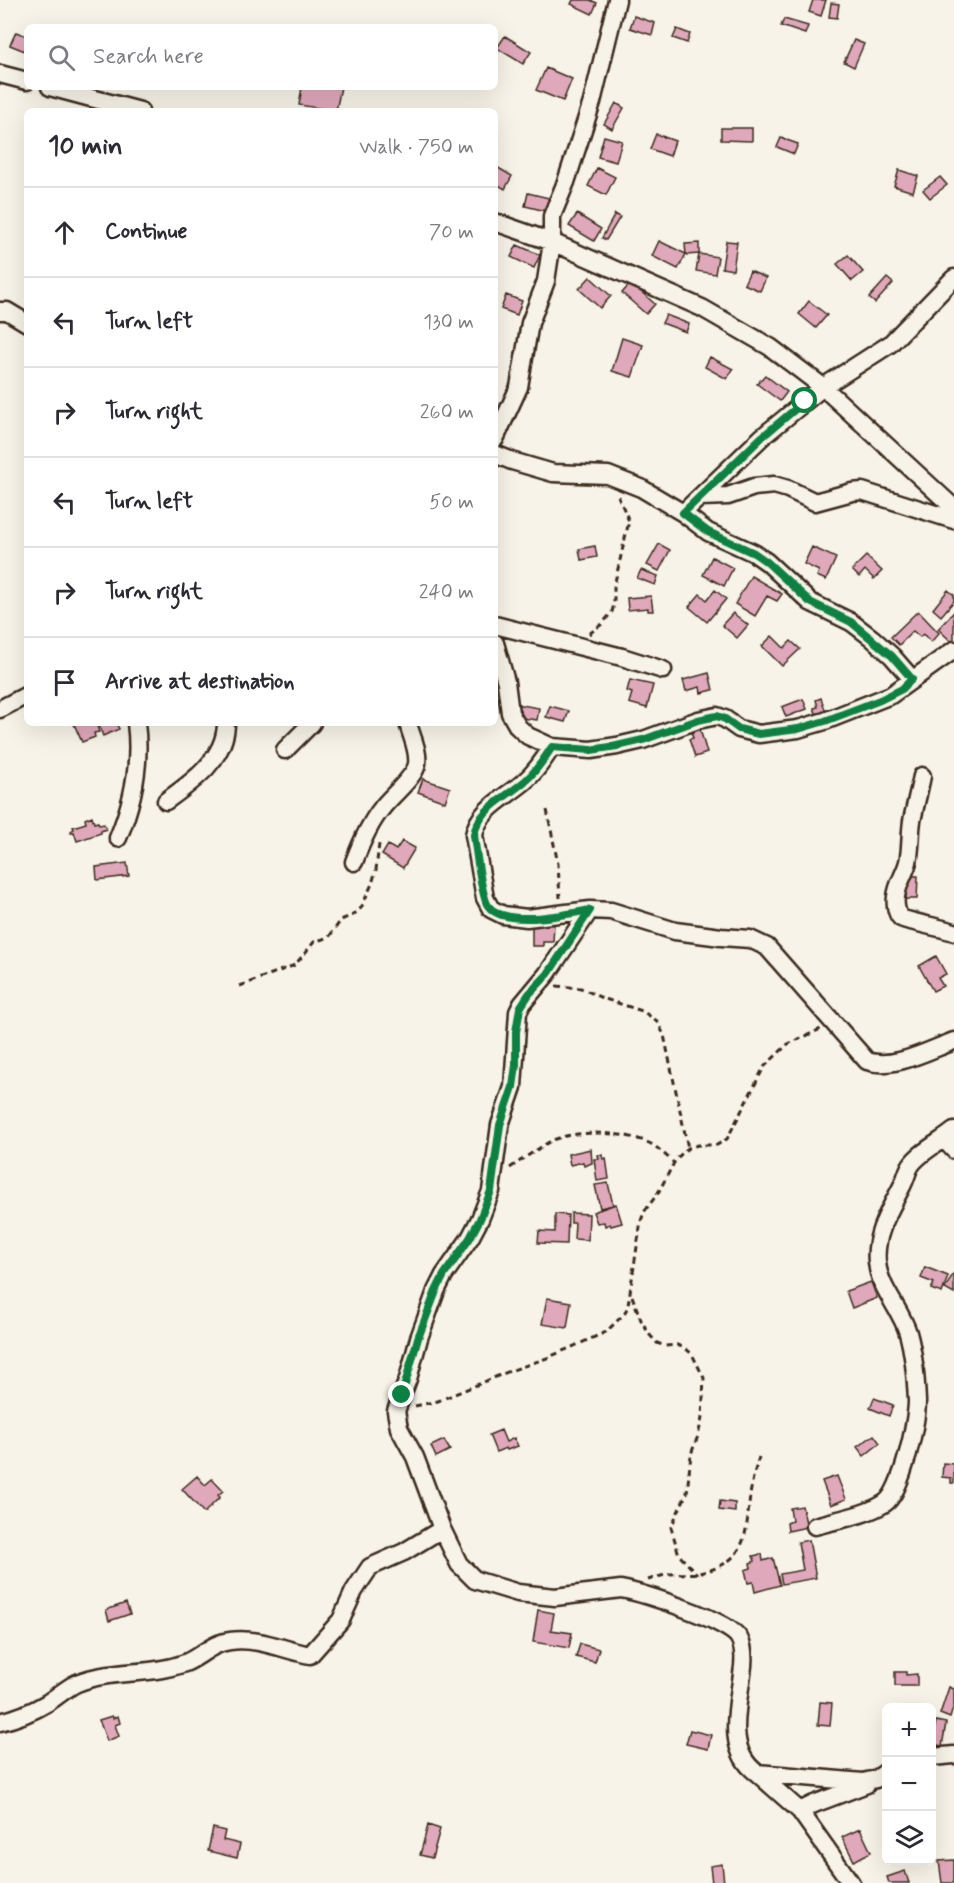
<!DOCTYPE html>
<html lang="en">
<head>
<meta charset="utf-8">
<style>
	:root { --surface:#fff; --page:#f7f7f7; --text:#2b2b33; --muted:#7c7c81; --line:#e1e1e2 }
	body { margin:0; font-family:Mynerve,sans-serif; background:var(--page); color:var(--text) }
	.controls { position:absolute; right:18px; bottom:18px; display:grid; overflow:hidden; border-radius:9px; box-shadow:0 6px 24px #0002 }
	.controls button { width:54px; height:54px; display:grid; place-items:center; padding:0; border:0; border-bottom:2px solid var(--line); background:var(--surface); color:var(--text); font:30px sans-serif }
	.stop { position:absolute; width:18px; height:18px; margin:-14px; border:4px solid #0b8043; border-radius:50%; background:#fff }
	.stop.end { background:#0b8043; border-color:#fff; box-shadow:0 2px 6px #0008 }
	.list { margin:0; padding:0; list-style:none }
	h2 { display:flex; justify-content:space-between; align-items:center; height:78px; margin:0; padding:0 24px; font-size:26px }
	h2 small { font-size:20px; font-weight:400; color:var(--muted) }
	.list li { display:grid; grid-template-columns:39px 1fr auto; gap:18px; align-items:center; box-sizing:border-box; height:90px; padding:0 24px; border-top:2px solid var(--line) }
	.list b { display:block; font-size:22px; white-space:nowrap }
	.list em { font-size:20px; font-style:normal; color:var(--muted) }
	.icon { flex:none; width:33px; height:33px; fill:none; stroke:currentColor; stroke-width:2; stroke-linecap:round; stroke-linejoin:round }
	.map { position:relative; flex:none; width:954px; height:1883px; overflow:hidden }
	.search { position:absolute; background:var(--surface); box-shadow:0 6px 24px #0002; left:24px; top:24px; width:474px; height:66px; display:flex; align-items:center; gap:15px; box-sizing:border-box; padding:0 21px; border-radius:9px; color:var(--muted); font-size:22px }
	.panel { position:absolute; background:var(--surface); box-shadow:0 6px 24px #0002; left:24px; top:108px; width:474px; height:618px; border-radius:9px }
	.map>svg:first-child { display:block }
	.building { fill:#e0a8bb; stroke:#3b2a1e; stroke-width:1.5 }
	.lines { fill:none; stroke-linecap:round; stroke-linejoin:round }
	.minor-casing { stroke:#3b2a1e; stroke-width:21 }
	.path { stroke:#3b2a1e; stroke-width:3; stroke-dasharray:6 4.5; stroke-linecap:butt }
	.minor { stroke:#f7f3e8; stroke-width:16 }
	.route { stroke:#0b8043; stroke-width:8 }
</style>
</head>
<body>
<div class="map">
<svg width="954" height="1883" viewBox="0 0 954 1883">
	<rect width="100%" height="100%" fill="#f7f3e8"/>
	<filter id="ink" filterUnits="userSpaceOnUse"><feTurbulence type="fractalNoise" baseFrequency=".0167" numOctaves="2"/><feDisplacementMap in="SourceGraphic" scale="12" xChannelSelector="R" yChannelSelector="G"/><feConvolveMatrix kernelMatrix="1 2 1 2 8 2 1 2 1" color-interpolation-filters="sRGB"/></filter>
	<g filter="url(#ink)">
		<path class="building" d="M573,0H590L597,3L592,14L571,4Z
			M813,0H826L821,16L809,12Z
			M831,3L839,4L837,18L829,17Z
			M634,16L655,23L652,35L630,28Z
			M784,19L808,26L805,34L781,26Z
			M677,29L690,34L687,43L673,38Z
			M16,32L27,36V52L10,45Z
			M505,36L531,52L523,64L497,48Z
			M854,40L864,44L854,67L844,62Z
			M546,68L572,79L563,101L536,90Z
			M302,87H341L336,111L299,105Z
			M616,103L624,108L612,129L604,124Z
			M721,128H752V141L721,140Z
			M656,134L675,141L670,156L650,149Z
			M604,136L622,141L616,162L598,157Z
			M781,138L798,144L794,154L777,147Z
			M495,166L512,176L505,189L495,183Z
			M597,168L615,177L606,195L588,186Z
			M899,170L918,176L913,192L894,186Z
			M940,177L947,185L930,198L923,190Z
			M528,193L549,198L546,211L525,206Z
			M577,214L601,229L594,241L569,226Z
			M615,214L620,217L606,240L602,238Z
			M659,241L686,254L678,269L652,256Z
			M726,241L737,242L733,270L722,268Z
			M699,243V254L686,255L685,244Z
			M517,245L540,255L534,268L511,257Z
			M699,254L718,257L715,274L696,271Z
			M848,255L863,272L852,281L837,264Z
			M750,271L766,278L760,291L744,284Z
			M590,277L611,296L600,308L579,289Z
			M887,278L893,283L875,303L869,298Z
			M631,283L655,304L646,314L622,293Z
			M506,295L522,301L517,315L501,309Z
			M809,301L827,315L816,328L799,314Z
			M666,315L689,324L686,332L662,323Z
			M622,338L643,345L632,377L612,371Z
			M710,357L733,369L727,379L705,367Z
			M765,375L787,392L780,401L757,384Z
			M659,544L670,550L659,571L647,565Z
			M595,546L597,557L581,560L579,549Z
			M812,547L836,558L826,580L817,576L819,571L804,564Z
			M866,556L882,571L874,579L865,570L859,577L852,570Z
			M712,557L733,568L724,586L703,575Z
			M641,570L658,576L655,585L637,578Z
			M751,576L782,594L777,601L767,596L755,616L735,604Z
			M715,590L726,599L707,622L689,607L700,594L707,600Z
			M948,590L954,595V601L941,616L933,609Z
			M651,596L653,611H648V608L628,610L627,598Z
			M918,611L939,633L931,642L923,634L920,637L913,631L899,645L891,637Z
			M954,612V644L938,629Z
			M733,613L748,625L737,638L722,625Z
			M772,636L784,648L791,641L800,649L782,666L762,646Z
			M709,673L713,690L701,693L700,687L686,691L683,680Z
			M630,680L653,685L647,708L629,703L632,693L627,691Z
			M821,698L828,718L819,721L814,708L818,707L816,700Z
			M803,699L807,709L786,717L782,707Z
			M516,704L539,708L537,720L514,717Z
			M550,706L569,711L565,722L546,717Z
			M76,723H96L99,732L94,733L95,737L82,742L74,724Z
			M98,723H116L119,729L103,736Z
			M700,729L707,753L695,757L689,739L693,738L691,732Z
			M423,779L450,788L445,802L418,792Z
			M92,816L94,823L98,822L99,825L104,824L106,829L101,831V833L77,841L74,832L71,833V831L74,829L73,827L86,823L85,819Z
			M402,841L415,848L403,868L382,855L388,845L396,850Z
			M127,863L129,876L97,880L96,867Z
			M907,876H918L917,899H906Z
			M532,923H554L553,942H543V946H532Z
			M936,956L946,974L938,978L943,986L933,991L919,966Z
			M591,1149L592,1163L584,1166L583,1162L570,1165L568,1154Z
			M598,1155H602L603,1159L606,1158L609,1179L597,1181L594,1159H599Z
			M608,1183L613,1205L600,1208L595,1185Z
			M616,1204L622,1223L611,1226L610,1224L605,1226L604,1222L597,1223L593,1212Z
			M571,1213L589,1214L588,1240L574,1239L575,1223H571Z
			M555,1214L568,1215L567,1244L538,1243L539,1231L555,1232Z
			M925,1267L948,1276L942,1293L931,1289L934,1283L921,1278Z
			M953,1274H954V1294L945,1289Z
			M871,1282L877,1298L852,1308L846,1291Z
			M547,1298L571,1302L567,1328L542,1324Z
			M874,1398L893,1405L889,1416L870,1408Z
			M501,1430L506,1442L514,1438L518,1446L507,1450L506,1448L496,1452L489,1435Z
			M874,1435L880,1443L864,1456L857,1447Z
			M444,1440L450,1450L436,1457L431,1446Z
			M943,1463L954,1464V1483H951V1478L942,1477Z
			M197,1476L205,1485L212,1479L223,1491L218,1495L220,1497L204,1513L182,1489Z
			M837,1476L846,1499L831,1505L822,1481Z
			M720,1501L735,1503V1512L719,1510Z
			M802,1506L807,1527L788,1531L787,1523L792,1521L790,1508Z
			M809,1540L816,1578L782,1584L780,1574L803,1570L798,1542Z
			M762,1554L763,1561L773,1558L780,1585L755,1592L753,1582L748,1583L745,1570L751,1568L750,1563L755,1561L753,1556Z
			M126,1603L130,1614L109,1621L106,1610Z
			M538,1610L554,1613L551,1630L572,1633L569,1648L533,1642Z
			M580,1644L599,1649L595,1662L576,1657Z
			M895,1672H906V1675L917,1674V1686H895Z
			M949,1687L954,1689V1705L950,1718L940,1714Z
			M820,1702L832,1703L830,1726L818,1725Z
			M112,1716L113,1718L118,1716L120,1723L115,1725L119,1736L107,1741L99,1720Z
			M936,1721L946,1723L942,1746L932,1744Z
			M690,1730L711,1735L708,1749L686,1744Z
			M428,1825L440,1829L432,1858L420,1855Z
			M213,1828L225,1831L223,1840L240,1844L237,1858L208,1851Z
			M860,1829L871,1852L854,1861L842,1837Z
			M954,1860V1883H942L939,1861Z
			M722,1864L724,1883H712L710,1866Z
			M905,1871L909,1883H889L887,1877Z"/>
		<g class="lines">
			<defs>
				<path id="minor" d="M0,74L27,81
					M50,87L140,111
					M495,222L552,242L702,308L770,347L823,387L954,508
					M0,311H7L27,323
					M495,439L519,387L530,323L546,281L552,242V216L566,182L592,102L617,0
					M495,454L512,461L553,473L608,475L641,488L683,513L708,532L754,553L767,562L810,602L851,622L872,638L892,656L912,679
					M700,497L728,496L754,487L774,485L788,489L815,502L852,492L862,491L954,520
					M683,513L762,437L823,387L890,344L954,278
					M495,625L622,657L663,670
					M495,643L506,682L510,713L518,727L528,736L552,747L591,750L617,746L643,740L698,720L717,716L725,719L739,729L759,734L798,729L825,721L891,695L954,650
					M0,709L27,695
					M552,747C544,759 536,772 525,781C507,797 479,808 474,835L485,898L491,909L503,915L527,918L590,910L611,911L675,931L721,937L750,939L767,947L867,1061C893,1070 929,1050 954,1041
					M285,750L312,723
					M922,776C919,791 915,806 912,821C910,834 911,849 908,862C905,874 897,884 896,897C895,903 896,913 901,918C903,920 946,929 954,932
					M166,801C191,783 226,759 226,723
					M118,838C133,802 141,762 136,723
					M354,862C361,843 369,824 382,808C390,797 415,777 417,764C419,750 411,736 408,723
					M590,910L547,974L522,1004L518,1012L513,1087L500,1125L491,1191L480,1219L470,1238L444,1275L436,1291L419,1338L408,1379L396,1411L399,1428L415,1457L442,1529L459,1564L475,1580L518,1593L555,1597L621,1589C642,1593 729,1620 739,1638C745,1649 744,1662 742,1674C738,1707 725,1750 757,1773L863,1782L876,1779L886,1772
					M944,1139L954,1150
					M815,1526C836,1520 867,1515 885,1503C902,1492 917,1421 917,1401C916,1379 914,1354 908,1333C901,1309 879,1288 877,1262C874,1234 890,1210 902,1186C906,1179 907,1171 911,1165C920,1152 942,1141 954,1131
					M0,1722C17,1718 32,1712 47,1703C57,1697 66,1688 77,1683C112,1669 150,1676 185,1663C200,1657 212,1643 230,1641C257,1637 284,1650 310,1655L341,1620L354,1591L370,1567L404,1552L442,1529
					M932,1757L954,1755
					M757,1773L800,1811L851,1883
					M800,1811L814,1804L867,1784"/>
			</defs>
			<use href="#minor" class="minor-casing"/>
			<path class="path" d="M589,634L602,624L612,612L614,604V586L629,521L618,496
				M547,810L558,864L560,898
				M240,986L295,965L314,942L329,937L341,920L353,915L361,908L372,884L376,870L379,844
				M556,986L581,988L602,998L642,1011L657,1021L664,1035L688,1148
				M510,1168C523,1159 536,1150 549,1142C573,1129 624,1131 649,1143C658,1147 666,1156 674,1163
				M632,1296L641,1320L649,1334L657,1343L665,1346L677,1345L685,1348L692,1354L704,1378L702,1418L698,1436L691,1454L687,1493L671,1527L679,1555L697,1574
				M415,1406L438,1401L510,1371L547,1358L606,1332L625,1313L628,1305L641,1221L644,1212L658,1193L676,1159L688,1148L698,1145H717L727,1139L764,1067L788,1044L821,1029
				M648,1580C655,1578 663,1575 670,1574C683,1573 695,1575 707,1571C752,1558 745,1526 751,1489C752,1478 756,1468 759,1457"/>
			<use href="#minor" class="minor"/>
		</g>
	</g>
	<g class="lines" filter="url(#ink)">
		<path class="route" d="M402,1395L418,1338L436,1291L444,1275L470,1238L480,1219L491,1191L500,1125L513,1087L516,1065V1032L520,1008L529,994L548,974L590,910C567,914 501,929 487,904C481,891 476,851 474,835C478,809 507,797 525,781C536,772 544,759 552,747L591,750L617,746L643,740L698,720L717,716L725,719L739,729L759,734L798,729L825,721L880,700L902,689L912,679L892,656L851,622L810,602L767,562L754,553L708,532L683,513L762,437L805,401"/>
	</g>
</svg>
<div class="controls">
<button>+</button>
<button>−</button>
<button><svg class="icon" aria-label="layers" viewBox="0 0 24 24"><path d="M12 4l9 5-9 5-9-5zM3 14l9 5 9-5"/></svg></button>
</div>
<div class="stop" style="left:805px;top:401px"></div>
<div class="stop end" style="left:402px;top:1395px"></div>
<div class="search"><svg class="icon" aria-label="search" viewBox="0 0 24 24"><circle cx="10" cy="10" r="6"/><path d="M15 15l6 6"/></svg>Search here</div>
<section class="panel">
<h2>10 min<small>Walk · 750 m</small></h2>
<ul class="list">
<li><svg class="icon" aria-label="ahead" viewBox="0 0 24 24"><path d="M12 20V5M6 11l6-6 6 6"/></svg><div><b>Continue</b></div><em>70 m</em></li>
<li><svg class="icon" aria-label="left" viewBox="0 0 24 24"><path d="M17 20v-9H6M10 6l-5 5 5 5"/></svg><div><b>Turn left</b></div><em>130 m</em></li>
<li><svg class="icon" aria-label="right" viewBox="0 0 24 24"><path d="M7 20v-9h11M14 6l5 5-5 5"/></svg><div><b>Turn right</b></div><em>260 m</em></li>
<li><svg class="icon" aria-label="left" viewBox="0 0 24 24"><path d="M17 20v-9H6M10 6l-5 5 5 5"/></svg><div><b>Turn left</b></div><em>50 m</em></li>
<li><svg class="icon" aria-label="right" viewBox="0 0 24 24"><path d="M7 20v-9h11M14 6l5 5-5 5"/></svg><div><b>Turn right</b></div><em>240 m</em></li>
<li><svg class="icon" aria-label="arrive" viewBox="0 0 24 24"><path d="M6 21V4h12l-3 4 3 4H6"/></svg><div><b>Arrive at destination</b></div></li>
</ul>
</section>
</div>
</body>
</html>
